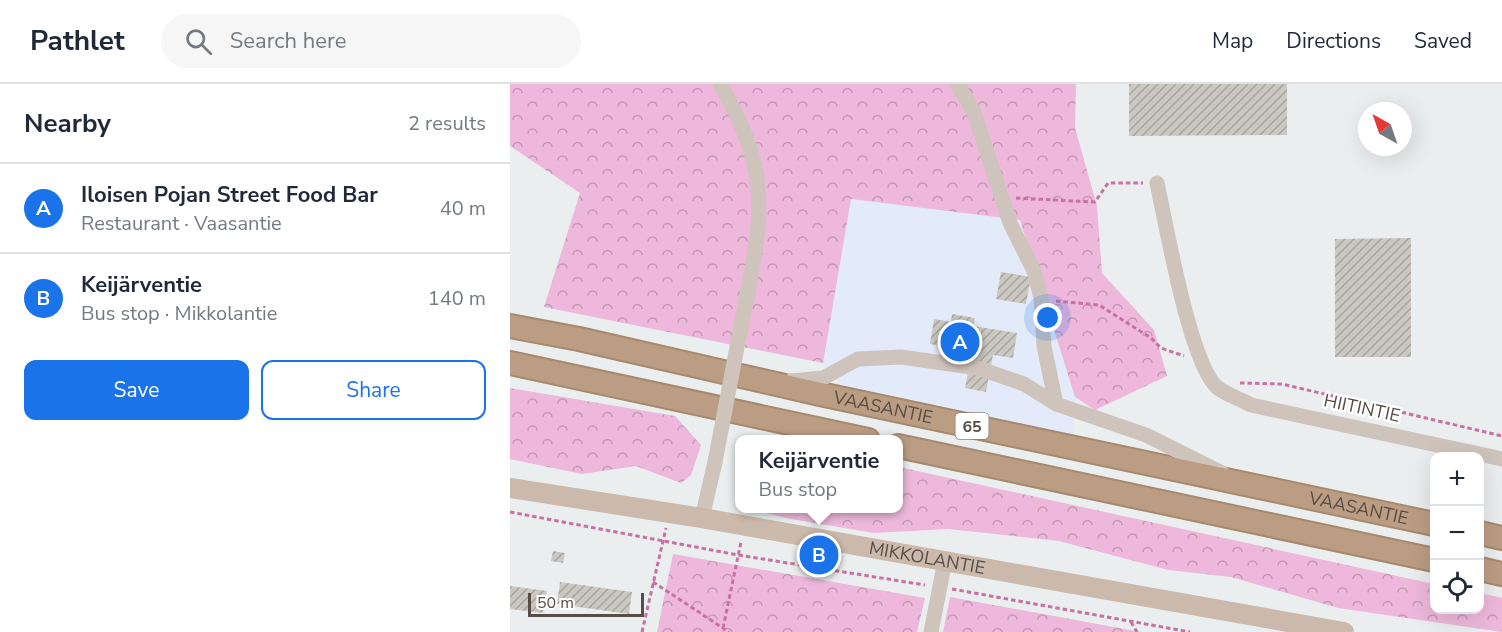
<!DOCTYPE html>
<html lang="en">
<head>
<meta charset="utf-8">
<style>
	:root { --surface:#fff; --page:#f6f6f7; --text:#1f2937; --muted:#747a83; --line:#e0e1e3; --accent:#1a73e8 }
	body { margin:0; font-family:"Nunito Sans",sans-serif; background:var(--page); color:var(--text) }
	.controls { position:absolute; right:18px; bottom:18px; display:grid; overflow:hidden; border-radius:12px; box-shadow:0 6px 24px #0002 }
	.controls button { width:54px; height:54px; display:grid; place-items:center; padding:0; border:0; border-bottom:2px solid var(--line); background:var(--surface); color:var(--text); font:30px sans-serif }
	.compass { position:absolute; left:848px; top:18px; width:54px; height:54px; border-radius:50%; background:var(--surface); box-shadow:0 6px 24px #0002; rotate:320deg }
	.scale { position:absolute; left:18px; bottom:15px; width:116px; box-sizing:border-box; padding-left:6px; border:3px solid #584d44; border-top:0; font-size:16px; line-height:21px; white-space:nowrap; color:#584d44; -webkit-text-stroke:4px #fff; paint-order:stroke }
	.you { position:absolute; left:538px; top:234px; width:21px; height:21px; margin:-15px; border:4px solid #fff; border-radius:50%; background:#1a73e8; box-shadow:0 0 0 9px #1a73e833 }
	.badge { display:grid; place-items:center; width:39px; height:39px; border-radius:50%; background:var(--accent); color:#fff; font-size:20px; font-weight:700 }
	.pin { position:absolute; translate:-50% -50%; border:3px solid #fff; box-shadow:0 2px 6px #0006 }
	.popup { position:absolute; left:225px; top:351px; width:168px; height:78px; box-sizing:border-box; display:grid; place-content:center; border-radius:12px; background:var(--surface); filter:drop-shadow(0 2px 4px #0005); font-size:20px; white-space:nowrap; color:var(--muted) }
	.popup b { font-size:22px; color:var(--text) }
	.popup::after { content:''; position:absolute; left:50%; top:100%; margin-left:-12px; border:12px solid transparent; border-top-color:var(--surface) }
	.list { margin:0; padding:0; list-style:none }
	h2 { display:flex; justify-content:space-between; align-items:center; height:78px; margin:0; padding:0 24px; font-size:26px }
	h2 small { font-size:20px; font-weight:400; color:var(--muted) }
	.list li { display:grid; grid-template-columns:39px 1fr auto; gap:18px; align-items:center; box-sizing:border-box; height:90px; padding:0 24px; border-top:2px solid var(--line) }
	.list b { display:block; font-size:22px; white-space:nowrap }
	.list p { margin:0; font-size:20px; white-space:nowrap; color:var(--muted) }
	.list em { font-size:20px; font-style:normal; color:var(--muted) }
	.actions { display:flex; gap:12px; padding:18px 24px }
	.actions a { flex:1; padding:14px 0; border:2px solid var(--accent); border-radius:12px; text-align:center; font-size:21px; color:var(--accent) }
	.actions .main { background:var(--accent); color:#fff }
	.icon { flex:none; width:33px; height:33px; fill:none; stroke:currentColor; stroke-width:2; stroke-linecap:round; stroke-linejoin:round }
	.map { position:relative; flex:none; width:992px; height:548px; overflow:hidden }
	header { display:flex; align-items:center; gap:36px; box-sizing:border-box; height:84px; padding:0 30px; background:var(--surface); border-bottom:2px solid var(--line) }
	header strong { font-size:28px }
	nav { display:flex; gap:33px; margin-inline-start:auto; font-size:21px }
	.search { width:420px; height:54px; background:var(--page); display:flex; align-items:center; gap:15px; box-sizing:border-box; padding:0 21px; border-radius:33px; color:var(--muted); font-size:22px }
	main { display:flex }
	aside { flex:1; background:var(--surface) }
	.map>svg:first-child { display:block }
	.commercial { fill:#e3ebfb }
	.forest { fill:url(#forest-crowns) }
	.building { fill:url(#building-hatch) }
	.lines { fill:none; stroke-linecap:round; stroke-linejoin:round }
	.highway-casing { stroke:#a6896e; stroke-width:26 }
	.path { stroke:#ca71a1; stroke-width:3; stroke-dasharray:4.5 3; stroke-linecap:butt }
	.minor { stroke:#cec4bc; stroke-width:15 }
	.major { stroke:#cbb9ab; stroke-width:20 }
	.highway { stroke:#bb9d83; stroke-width:22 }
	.minor-bridge { stroke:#cec4bc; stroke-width:15 }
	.labels { text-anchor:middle; stroke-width:5; stroke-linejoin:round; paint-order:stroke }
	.shield { fill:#fff; stroke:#8a827c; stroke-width:1.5 }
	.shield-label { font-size:16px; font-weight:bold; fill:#584d44 }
	.street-label { font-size:18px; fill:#584d44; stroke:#fff }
</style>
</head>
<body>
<header>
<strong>Pathlet</strong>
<div class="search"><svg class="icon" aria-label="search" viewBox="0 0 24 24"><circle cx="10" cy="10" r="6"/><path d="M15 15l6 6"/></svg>Search here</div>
<nav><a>Map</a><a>Directions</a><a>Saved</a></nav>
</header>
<main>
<aside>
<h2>Nearby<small>2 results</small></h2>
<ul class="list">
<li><span class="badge">A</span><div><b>Iloisen Pojan Street Food Bar</b><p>Restaurant · Vaasantie</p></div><em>40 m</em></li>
<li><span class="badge">B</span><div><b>Keijärventie</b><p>Bus stop · Mikkolantie</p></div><em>140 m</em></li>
</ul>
<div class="actions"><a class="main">Save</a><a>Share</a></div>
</aside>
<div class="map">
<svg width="992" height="548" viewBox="0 0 992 548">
	<defs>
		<pattern id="forest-crowns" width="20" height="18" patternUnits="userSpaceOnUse" patternTransform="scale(1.5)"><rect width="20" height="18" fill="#edb8db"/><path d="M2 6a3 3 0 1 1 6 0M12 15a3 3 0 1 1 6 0" fill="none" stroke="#c398b3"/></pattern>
		<pattern id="building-hatch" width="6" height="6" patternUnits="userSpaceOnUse" patternTransform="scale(1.5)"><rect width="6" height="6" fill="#cbc8c2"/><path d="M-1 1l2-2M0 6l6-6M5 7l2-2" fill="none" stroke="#a8a59f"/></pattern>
	</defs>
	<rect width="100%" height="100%" fill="#ebeeee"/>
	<path class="commercial" d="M340,115L510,136L565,313L564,352L336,305L313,279Z"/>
	<path class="forest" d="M0,0H566L565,44L587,122L592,189L644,246L657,292L585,326L565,313L510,136L341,115L313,279L34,223L70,109L0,62Z
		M0,304L165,332L191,361L181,391L171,399L126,382L72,390L0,375Z
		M389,383L924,500V526H970V509L992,514V548L828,524L721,493L658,486L549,457L438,445L364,449L281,435L240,425L388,424Z
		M163,470L415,514L407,548H147Z
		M440,513L631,548H433Z"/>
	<path class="building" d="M619,0H777V51L619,52Z
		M901,154V273H825V155Z
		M491,188L521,193L516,220L486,215Z
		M442,230L465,234L463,242L507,249L503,274L483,271L476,308L455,304L462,267L420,260L424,235L441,238Z
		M43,467L55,469L53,479L41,477Z
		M50,498L122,508L119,530L47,520Z
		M0,502L37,507L33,529L0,525Z"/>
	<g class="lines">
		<defs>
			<g id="highway">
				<path id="s2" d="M0,242L69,255L310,310L924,440"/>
				<path d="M0,279L358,356"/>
				<path d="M388,362L924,476"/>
				<path d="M970,449L992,454"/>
				<path d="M970,485L992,490"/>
			</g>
		</defs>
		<use href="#highway" class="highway-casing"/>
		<path class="path" d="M506,114L585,118L598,99H633
			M546,217L589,221L641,254L651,264L674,272
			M730,299L772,300L992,352
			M0,428L228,471L415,501
			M143,498L219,548
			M442,505L680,548
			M621,538L627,548
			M213,544L231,458
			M132,548L156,444"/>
		<path class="minor" d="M210,0C257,81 255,122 237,211
			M447,0L464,28L500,139L524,187L531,214L534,262L546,320
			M647,99C656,139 680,282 708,304C717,311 731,315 741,321L992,375
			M281,297L313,294L348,275L391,273L468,284L514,300L546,320L636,351L712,389
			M192,434L205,378
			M421,548L435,477"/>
		<path class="major" id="s1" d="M0,404L192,434L834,548"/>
		<use href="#highway" class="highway"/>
		<path class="minor-bridge" d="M205,378L237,211"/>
	</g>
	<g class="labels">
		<rect class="shield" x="445.5" y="329" width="33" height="26" rx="4.5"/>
		<g class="shield-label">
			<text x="462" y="348">65</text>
		</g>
		<g class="street-label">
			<text dy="6" stroke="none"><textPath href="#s2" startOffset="382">VAASANTIE</textPath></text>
			<text transform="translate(852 324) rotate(12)" y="6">HIITINTIE</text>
			<text dy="6" stroke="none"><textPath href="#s2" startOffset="868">VAASANTIE</textPath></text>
			<text dy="6" stroke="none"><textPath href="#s1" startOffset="423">MIKKOLANTIE</textPath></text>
		</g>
	</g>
</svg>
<div class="controls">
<button>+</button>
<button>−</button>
<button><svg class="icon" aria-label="locate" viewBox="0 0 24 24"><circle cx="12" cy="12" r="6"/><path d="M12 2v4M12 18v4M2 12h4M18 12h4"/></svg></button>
</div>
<svg class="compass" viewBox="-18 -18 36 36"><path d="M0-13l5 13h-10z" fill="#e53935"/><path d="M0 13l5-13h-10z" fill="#747a83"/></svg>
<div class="scale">50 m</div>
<div class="you"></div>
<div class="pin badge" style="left:450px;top:258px">A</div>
<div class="pin badge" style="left:309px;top:471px">B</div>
<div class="popup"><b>Keijärventie</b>Bus stop</div>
</div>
</main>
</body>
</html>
